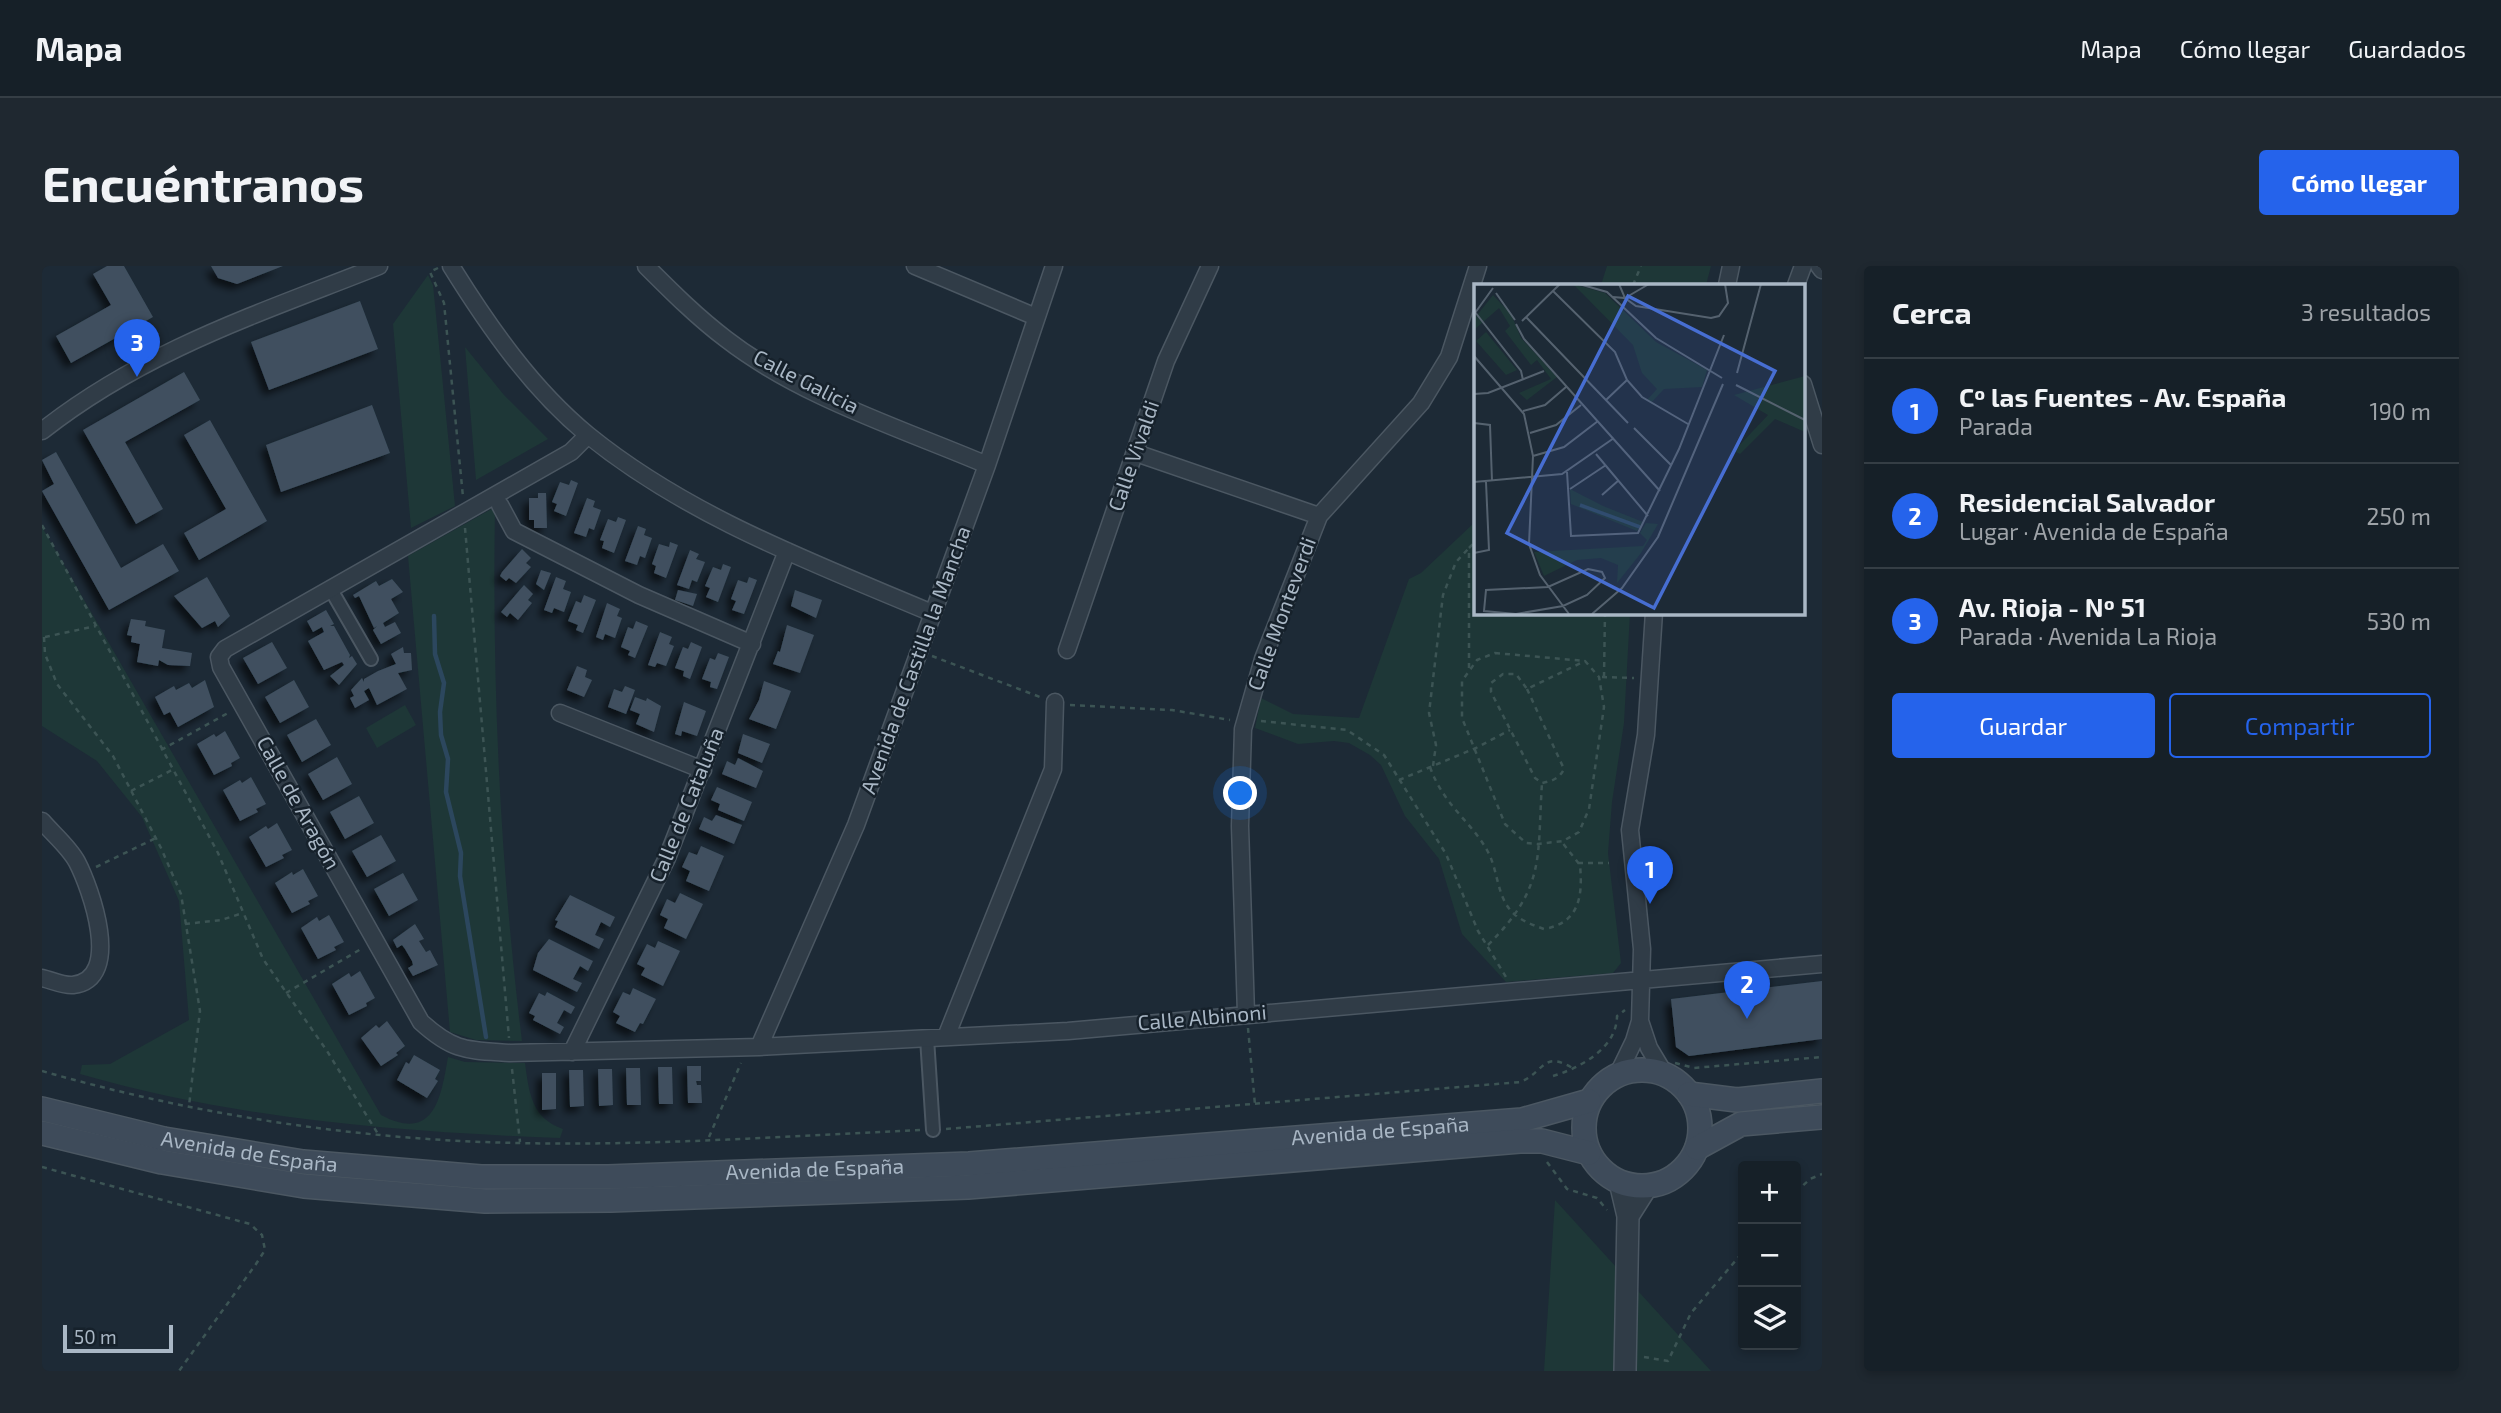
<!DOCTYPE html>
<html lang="es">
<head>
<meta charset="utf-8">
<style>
	:root { --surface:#162028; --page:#1f2830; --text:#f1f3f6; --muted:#9ea3a8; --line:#353e45; --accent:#2563eb }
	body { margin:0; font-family:"Exo 2",sans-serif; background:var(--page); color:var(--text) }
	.controls { position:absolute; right:21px; bottom:21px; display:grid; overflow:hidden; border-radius:7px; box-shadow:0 4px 10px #0003 }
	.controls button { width:63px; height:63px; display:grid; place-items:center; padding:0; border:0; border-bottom:2px solid var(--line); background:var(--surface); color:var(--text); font:35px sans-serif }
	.scale { position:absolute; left:21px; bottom:18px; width:110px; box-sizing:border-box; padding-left:7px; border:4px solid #a9b7c5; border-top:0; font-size:19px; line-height:24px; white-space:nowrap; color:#a9b7c5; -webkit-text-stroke:5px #16212b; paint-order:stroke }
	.you { position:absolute; left:1199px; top:528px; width:24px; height:24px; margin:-18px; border:5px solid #fff; border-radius:50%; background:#1a73e8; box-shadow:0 0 0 10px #1a73e833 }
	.badge { display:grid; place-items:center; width:46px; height:46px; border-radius:50%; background:var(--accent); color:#fff; font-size:23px; font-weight:700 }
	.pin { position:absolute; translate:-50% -58px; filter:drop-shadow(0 2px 4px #0008) }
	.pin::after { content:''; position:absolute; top:37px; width:24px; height:21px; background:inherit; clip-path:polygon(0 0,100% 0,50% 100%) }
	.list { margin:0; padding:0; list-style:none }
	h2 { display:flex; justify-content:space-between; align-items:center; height:91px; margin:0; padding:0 28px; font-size:30px }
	h2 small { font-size:23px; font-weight:400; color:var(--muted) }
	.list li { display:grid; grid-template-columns:46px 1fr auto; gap:21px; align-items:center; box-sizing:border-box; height:105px; padding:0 28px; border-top:2px solid var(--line) }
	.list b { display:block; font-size:26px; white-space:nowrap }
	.list p { margin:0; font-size:23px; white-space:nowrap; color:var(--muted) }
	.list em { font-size:23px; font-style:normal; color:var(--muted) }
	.actions { display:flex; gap:14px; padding:21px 28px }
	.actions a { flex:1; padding:16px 0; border:2px solid var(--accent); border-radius:7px; text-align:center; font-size:24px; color:var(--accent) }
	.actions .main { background:var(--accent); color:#fff }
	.icon { flex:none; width:38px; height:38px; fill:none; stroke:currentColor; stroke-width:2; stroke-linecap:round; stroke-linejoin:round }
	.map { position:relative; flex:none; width:1780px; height:1105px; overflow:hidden; border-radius:7px }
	header { display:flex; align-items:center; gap:42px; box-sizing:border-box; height:98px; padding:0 35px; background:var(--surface); border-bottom:2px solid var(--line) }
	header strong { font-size:33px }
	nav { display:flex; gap:38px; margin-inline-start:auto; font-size:24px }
	.intro { display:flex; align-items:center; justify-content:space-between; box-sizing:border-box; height:168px; padding:0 42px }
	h1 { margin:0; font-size:49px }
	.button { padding:18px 32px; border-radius:7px; background:var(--accent); color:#fff; font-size:24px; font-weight:700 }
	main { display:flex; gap:42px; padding:0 42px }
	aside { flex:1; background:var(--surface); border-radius:7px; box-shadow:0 4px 10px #0003 }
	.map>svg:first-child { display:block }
	.green { fill:#1e3737 }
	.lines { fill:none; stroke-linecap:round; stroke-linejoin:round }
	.stream { stroke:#2c475e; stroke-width:4.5 }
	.building { fill:#3f505f; filter:url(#shadow) }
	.pedestrian-casing { stroke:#4b5762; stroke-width:16 }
	.minor-casing { stroke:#4b5762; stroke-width:19 }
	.tertiary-casing { stroke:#4b5762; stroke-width:24 }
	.secondary-casing { stroke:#4b5762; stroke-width:26 }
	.path { stroke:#3c5454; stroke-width:2.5; stroke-dasharray:5 5; stroke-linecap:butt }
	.pedestrian { stroke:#303c47; stroke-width:12 }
	.minor { stroke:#303c47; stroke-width:16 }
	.tertiary { stroke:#303c47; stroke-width:21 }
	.secondary { stroke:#3e4b5a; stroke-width:23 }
	.labels { text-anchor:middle; stroke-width:5; stroke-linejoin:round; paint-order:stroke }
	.street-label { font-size:21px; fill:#a9b7c5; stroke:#16212b }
	.inset-river { fill:none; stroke:#2c475e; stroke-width:3.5 }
	.inset-road { fill:none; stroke:#55626f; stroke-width:2 }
	.view { fill:#476ed2; fill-opacity:0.15; stroke:#476ed2; stroke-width:3.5 }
	.inset-edge { fill:none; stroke:#a9b7c5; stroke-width:3.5 }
</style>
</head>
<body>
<header>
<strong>Mapa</strong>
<nav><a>Mapa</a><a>Cómo llegar</a><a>Guardados</a></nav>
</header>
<div class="intro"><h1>Encuéntranos</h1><a class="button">Cómo llegar</a></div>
<main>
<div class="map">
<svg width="1780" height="1105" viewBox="0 0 1780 1105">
	<defs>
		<filter id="shadow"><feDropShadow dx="-5.5" dy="5.5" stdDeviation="3.5" flood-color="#0009"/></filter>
	</defs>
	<rect width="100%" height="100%" fill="#1d2a36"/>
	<path class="green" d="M1565,0H1669L1664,19H1559Z
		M386,9L391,19L413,240L369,262L351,58Z
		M423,81L462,129L506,173L434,214Z
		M453,241C450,420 458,597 480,775L434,774L408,766L366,290Z
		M1433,256L1434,346L1588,347L1582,457L1570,536L1566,587L1579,697L1571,707L1464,716L1420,668L1397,593L1363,550L1339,499L1328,489L1307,477L1292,475L1256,478L1213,462L1219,432L1251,448L1317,452L1367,313L1379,307Z
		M0,261L339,849C392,877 399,832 406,791L423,796L483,797C487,826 489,852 521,863L518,872C356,866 194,853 38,808L40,799L68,798L147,754L137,635L100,551L55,495L0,460Z
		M363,439L374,459L335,482L324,462Z
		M1513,934L1669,1105H1502Z"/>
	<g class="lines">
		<path class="stream" d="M392,350L393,388L402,417L398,446L399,469L406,493L404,526L419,587L418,610L444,771"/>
	</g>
	<path class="building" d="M65,0H82L111,51L29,97L14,70L69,39L51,8Z
		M169,0H241L195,18L176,12Z
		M318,35L336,83L227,124L209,76Z
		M142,106L158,134L83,176L121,243L94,258L41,164Z
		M330,139L348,187L239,226L224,179Z
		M168,154L225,255L157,294L142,267L184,243L142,169Z
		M14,186L79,302L121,278L137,305L67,344L0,225L12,218L0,194Z
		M529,214L536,217L524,250L512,245L515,238L510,236L518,216L527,219Z
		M496,227H504L505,262H492V254H487V232H496Z
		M545,232L553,235L551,241L559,244L552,264L547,262L544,271L532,267Z
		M576,251L584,254L572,287L560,282L562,275L558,274L566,253L574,256Z
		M596,260L604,263L602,269L610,272L603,292L598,290L595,299L583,295Z
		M628,276L636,279L624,312L612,307L614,300L610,298L617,278L627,281Z
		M480,283L489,292L484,297L489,301L474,317L467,312L464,315L458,310L460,306Z
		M648,284L657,288L654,293L663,296L655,316L650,314L647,323L635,319Z
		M681,298L689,301L676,336L664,331L668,322L663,320L671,301L679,304Z
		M499,304L509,307L502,324L494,318Z
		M165,311L188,350L176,361L173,355L160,362L132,330Z
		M514,311L524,315L521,323L529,326L522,346L512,342L510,347L502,344Z
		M707,311L715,314L702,348L690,344L694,335L689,333L696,314L705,317Z
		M350,313L361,326L349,333L357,347L341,357L343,361L353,356L359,367L339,378L331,364L335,360L332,362L317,330L313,332L311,329L334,315L337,320Z
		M482,319L491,328L486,334L490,337L476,354L468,347L465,351L459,346Z
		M636,324L655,328L651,340L633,334Z
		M753,324L780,334L774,352L749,340Z
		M542,329L554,334L541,367L534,364L536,359L526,355L534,335L539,337Z
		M565,337L578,343L575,350L580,352L573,372L563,368L561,374L554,371Z
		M284,344L292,358L288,360H292L308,389L307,392L310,390L315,398L297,419L288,410L302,399L300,396L282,404L266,375L282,366L280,361L271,366L265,355Z
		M89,353L104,355L103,360L123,364L120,382L150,387L148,400L126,399L117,394L116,400L95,396L98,378L89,376L90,370L85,369Z
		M594,355L606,360L593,392L586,389L588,385L579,381L586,361L591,363Z
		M745,359L772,369L758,407L731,398L736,385L738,386Z
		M618,366L630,371L627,378L632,380L624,400L615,397L613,401L606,399Z
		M230,376L245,402L216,418L201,392Z
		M649,376L660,381L648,413L641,410L642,405L633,402L641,381L646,383Z
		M361,381L362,387H369L370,404L356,407L365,423L335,439L327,422L322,425L327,434L313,442L308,432L312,430L309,424L320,412L322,416V413L336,405L354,398L349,388Z
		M676,387L687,391L675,423L668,421L669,416L660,413L668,392L673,394Z
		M535,400L545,404L543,411L550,414L542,431L525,424Z
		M163,414L172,441L136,461L128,446L122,449L113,431L132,420L134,424L147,417L150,422Z
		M252,414L267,441L238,457L223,431Z
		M722,415L749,425L734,463L707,453L717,434Z
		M583,420L593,424L584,448L566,441L572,423L580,426Z
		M593,431L604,435L605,432L619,440L612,466L594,458L598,448L588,444Z
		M642,436L664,445L655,470L640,465L639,470L633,468Z
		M274,453L289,479L260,496L245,469Z
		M183,465L198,492L189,497L190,500L172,509L155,478L172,468L174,471Z
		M701,468L728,478L720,497L696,487Z
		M295,491L310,518L281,534L266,508Z
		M696,492L721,505L714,522L680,508L685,495L693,499Z
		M209,511L224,538L214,543L216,546L198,555L181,524L198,514L200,517Z
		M675,521L710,536L702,555L676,544L678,538L669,534Z
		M317,530L332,557L303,573L288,546Z
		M674,549L700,559L692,578L657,563L662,551L670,555Z
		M235,557L250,584L240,589L242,592L224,601L207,571L224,560L226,563Z
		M339,569L354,595L325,611L310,585Z
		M659,580L682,590L667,625L644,615L648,605L640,601L647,586L655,589Z
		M261,603L276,630L266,635L268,638L250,647L233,617L250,606L251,609Z
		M361,607L376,634L347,650L332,623Z
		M638,627L661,638L644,673L622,662L626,653L618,649L625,633L633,637Z
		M528,629L573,651L568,661L559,656L553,669L562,673L557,683L513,661L516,655L513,654Z
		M287,649L302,676L292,681L294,684L276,693L259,662L275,651L277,655Z
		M373,658L382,673L377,675L384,686L388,684L396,699L371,710L366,702L371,699L370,695L363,683L360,679L355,682L351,674Z
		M507,673L551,695L546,705L538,700L531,713L540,717L535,726L491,704L496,687Z
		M616,675L638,685L621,720L599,709L603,702L595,698L605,678L613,682Z
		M318,705L333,732L324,737L325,740L307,749L290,718L307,707L309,711Z
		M1780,715V773L1647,790L1634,781L1629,733Z
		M591,722L614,733L601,758L598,757L593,766L574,757L578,750L571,746L581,726L588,729Z
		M505,726L533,741L529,748L522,744L515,757L522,761L518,768L491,754L493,750L487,747L497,727L503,730Z
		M345,755L363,780L354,787L356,789L339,800L319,772L334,759L337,762Z
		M372,789L398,804L393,813L396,815L385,832L355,814L364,796L367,798Z
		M645,800H659V815H654L655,819H659L660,837H646Z
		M616,801H630L631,838H617Z
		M584,802H598L599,839H585Z
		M556,803H570L571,839L557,840Z
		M527,804H541L542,840L528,841Z
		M500,807H514V843L500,844Z"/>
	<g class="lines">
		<defs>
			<path id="pedestrian" d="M288,322L329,393
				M885,772L891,864"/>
			<path id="minor" d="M409,0C447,61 490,123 546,169C647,251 772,297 890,347
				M604,0C630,26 655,51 684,73C759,131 858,162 945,199
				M873,0L994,51
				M1777,0L1780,4
				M1685,19L1689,0
				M1754,19L1761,0
				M1761,118L1780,179
				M0,165C103,84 216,48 337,0
				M546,169L529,186L183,383L177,391L179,401L379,756C412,786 425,784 468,787L717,781L1026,765L1780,698
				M1094,187L1277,250
				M458,239L472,265L597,329L710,378
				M1025,384L1124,95L1168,0
				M518,447L661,504
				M0,555C11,568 27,581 35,596C48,621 82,713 31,719C22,720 9,714 0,712
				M1204,748L1198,560L1201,463L1221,393L1277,250L1379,137L1407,91L1436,0
				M1598,755L1607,782L1622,807
				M904,771L1011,503L1013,436
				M717,781L814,559L945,199L1012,0
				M530,786L625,592L745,285
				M1576,808L1592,775L1598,755L1600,683L1588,564L1604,469L1612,346"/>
			<path id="tertiary" d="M1578,916L1586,950L1583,1105
				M1586,950L1605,920"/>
			<g id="secondary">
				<circle cx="1600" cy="862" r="58"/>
				<path d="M1647,828L1695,834L1780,825"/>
				<path id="s1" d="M0,843L122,873L261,896L439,911H566L927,898L1480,854L1547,835"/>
				<path d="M0,867L120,896L262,920L443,935L569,934L926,921L1478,875H1500L1547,887"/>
				<path d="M1655,882L1699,858L1780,851"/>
			</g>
		</defs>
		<use href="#pedestrian" class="pedestrian-casing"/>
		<use href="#minor" class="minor-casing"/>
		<use href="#tertiary" class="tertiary-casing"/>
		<use href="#secondary" class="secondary-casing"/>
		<path class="path" d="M396,2L388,6L402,37L421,231
			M1591,19L1599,0
			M0,259L176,587L221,693L285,785L336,868
			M423,262L467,772
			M2,371L3,388L15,418L71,490L119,582L139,628L158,745L147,840
			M3,371L54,360
			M1453,387L1543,395L1557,411L1562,441L1547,543L1537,566L1521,575L1496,578L1484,577L1463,558L1420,452V415L1435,394Z
			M890,390L998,431
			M1427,402V282L1434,275
			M1560,411L1592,412
			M1562,411L1563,346
			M1485,423L1522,503C1517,513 1510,515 1500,517L1493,512L1449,426V417L1461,408H1474L1485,423L1543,395
			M1028,439L1130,444L1188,454
			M1219,455L1305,464L1342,489L1404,588L1436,665L1464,711
			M119,484L186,447
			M1391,500L1394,479L1387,447L1401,329L1414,296L1427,282
			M1388,501C1402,541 1433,558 1448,590C1455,606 1456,627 1466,641C1474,653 1488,658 1502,663C1537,657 1541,631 1538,599L1519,575
			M1357,514L1434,482L1468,464
			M89,525L130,504
			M1536,597H1567
			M54,601L114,572
			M143,658L179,654L201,647
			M1446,679C1504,621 1495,593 1500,517
			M244,727L319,683
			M1206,762L1213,839
			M1633,797L1652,802L1780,791
			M470,803L478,876
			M0,805C154,849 316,874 476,877C610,880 746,870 880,864
			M1511,810C1538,802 1575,782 1575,750L1583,744
			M904,863L1479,816C1504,804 1501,784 1532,803
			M667,871L699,797
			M1505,896L1525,923L1555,932L1565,944
			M0,901L208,958L220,969L223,984L214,998L137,1105
			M1754,926L1768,913L1780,908
			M1602,1091L1626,1095L1649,1047L1701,986"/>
		<use href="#pedestrian" class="pedestrian"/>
		<use href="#minor" class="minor"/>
		<use href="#tertiary" class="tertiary"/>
		<use href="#secondary" class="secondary"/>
	</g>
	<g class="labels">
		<g class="street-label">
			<text transform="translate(764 116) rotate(27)" y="7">Calle Galicia</text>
			<text transform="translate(1092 190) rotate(-71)" y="7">Calle Vivaldi</text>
			<text transform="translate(1240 348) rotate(-70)" y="7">Calle Monteverdi</text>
			<text transform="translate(874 394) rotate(-70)" y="7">Avenida de Castilla la Mancha</text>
			<text transform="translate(256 537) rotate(61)" y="7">Calle de Aragón</text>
			<text transform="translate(645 539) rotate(-68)" y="7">Calle de Cataluña</text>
			<text transform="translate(1160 752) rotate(-5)" y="7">Calle Albinoni</text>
			<text dy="7" stroke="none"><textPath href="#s1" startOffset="1346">Avenida de España</textPath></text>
			<text dy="7" stroke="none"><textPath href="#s1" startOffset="212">Avenida de España</textPath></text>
			<text dy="7" stroke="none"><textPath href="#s1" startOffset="779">Avenida de España</textPath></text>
		</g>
	</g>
	<g transform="translate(1432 18)">
		<rect width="331" height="331" fill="#1d2a36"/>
		<path d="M99,0L131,9L182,58L233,86L228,103L190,105L177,119L173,116L183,105L168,89L159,61ZM19,11L37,30L47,54L83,93L53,116L45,109L77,95L63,76L57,81L31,47L36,42L25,24L0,46V35ZM12,48L43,86L32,91L2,57ZM331,92V148L301,135L266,170L260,167L294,131L260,111ZM96,205L129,222L169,238L163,247L97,220ZM172,239L184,240L167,269L143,299L144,281L127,274L103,276L70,292L60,268L169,262L173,256L166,249Z" fill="#1e3737"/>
		<path class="inset-river" d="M106,221L166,243"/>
		<path class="inset-road" d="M105,0L133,8L182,54L248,94M175,0L151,14L162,22L237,34L245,32L254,19L251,0M79,7L141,68L153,96L168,113L214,140M22,9L41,36M139,13L151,14L145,0M1,28L47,87L49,96M1,29L19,4M52,33L154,139M48,37L86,0M42,40L50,55L186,207M0,72L50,130L59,172L55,260L66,291L95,330M263,89L287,0M262,101L331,136M0,110L14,109L70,87M132,116L153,96M49,127L71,121L92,103M0,139L16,141L18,197M160,144L197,181M56,149L82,141L107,121M122,170L174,232M59,172L90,163L124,137M93,188L97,252L164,249L205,165L250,51M0,198L88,190L140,154M96,205L132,181M128,211L145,196M0,269L15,266L12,198M114,285L128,288L131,294L113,311L89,322L42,330L10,327L12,306L74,303ZM118,330L148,304L184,253L249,100"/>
		<path class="view" d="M154,12L301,87L180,324L33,249Z"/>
		<rect width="331" height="331" class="inset-edge"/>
	</g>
</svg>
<div class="controls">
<button>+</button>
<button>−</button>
<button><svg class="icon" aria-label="layers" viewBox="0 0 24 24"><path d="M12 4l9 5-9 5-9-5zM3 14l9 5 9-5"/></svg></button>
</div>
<div class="scale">50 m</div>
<div class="you"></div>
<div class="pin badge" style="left:1608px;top:638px">1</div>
<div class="pin badge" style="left:1705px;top:753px">2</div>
<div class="pin badge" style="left:95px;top:111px">3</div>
</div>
<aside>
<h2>Cerca<small>3 resultados</small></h2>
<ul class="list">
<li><span class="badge">1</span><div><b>Cº las Fuentes - Av. España</b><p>Parada</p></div><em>190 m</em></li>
<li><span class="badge">2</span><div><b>Residencial Salvador</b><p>Lugar · Avenida de España</p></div><em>250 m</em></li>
<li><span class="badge">3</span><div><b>Av. Rioja - Nº 51</b><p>Parada · Avenida La Rioja</p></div><em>530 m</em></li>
</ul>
<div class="actions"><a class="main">Guardar</a><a>Compartir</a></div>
</aside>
</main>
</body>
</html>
